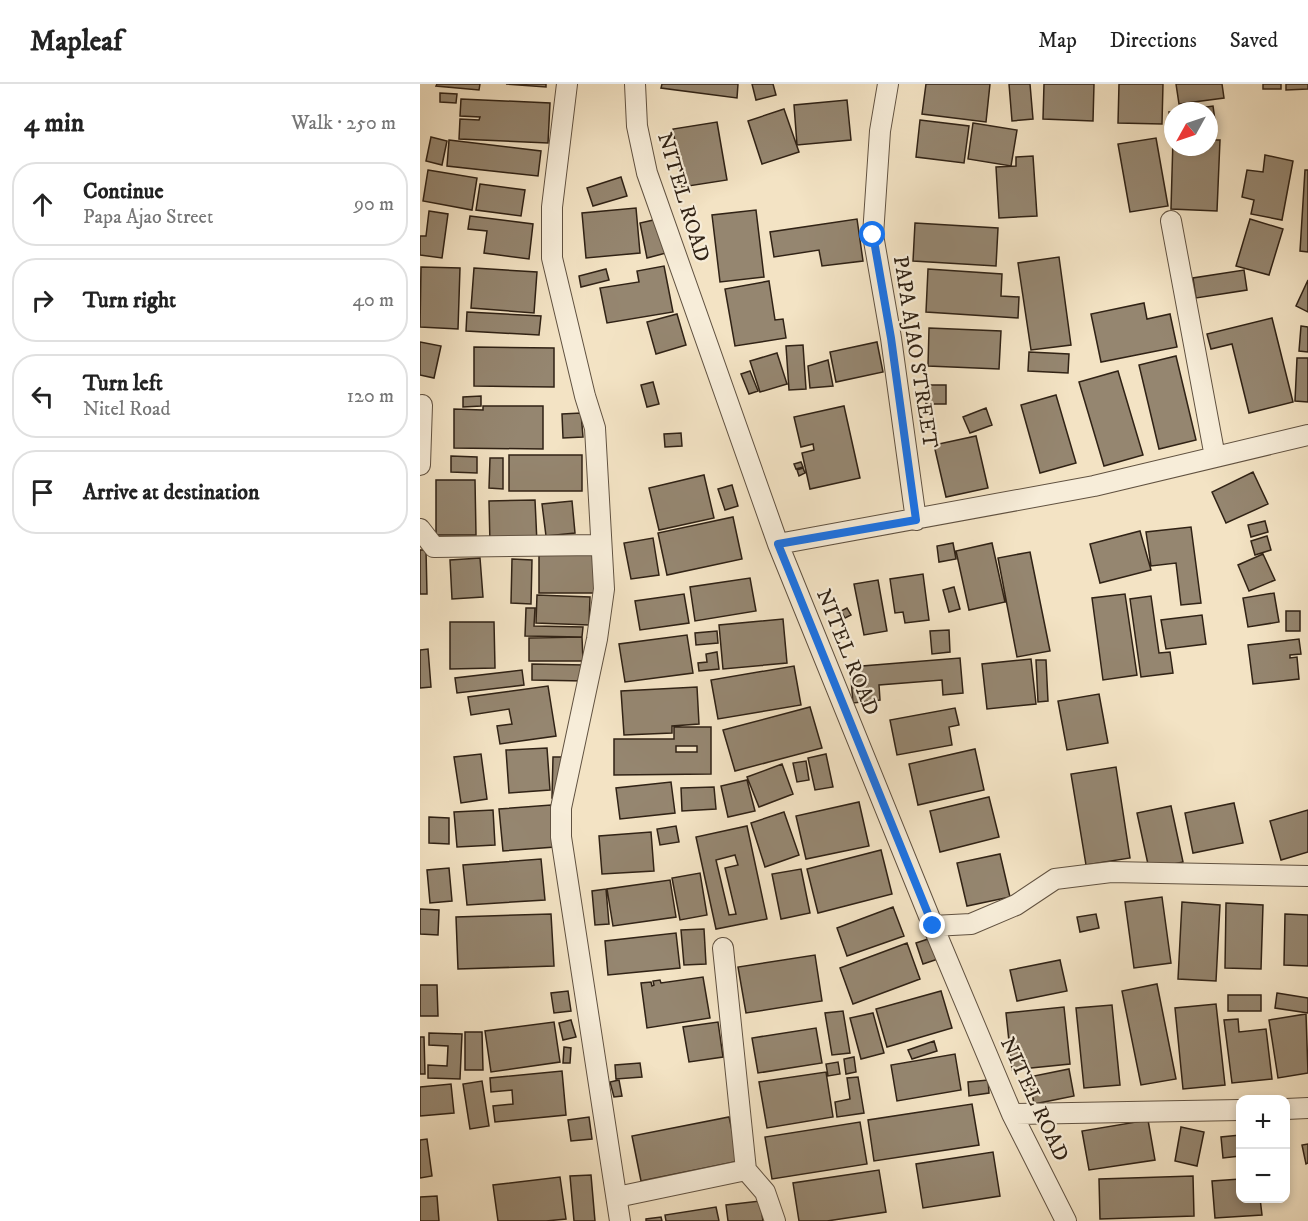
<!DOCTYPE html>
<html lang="en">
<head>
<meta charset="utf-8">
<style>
	:root { --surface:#fff; --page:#f2f2f2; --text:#222; --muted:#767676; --line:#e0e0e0 }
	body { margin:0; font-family:"IM FELL DW Pica",serif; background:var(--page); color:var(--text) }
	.controls { position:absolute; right:18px; bottom:18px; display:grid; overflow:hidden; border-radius:12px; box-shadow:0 3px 9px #0003 }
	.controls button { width:54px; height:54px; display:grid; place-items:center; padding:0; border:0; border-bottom:2px solid var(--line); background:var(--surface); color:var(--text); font:30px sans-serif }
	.compass { position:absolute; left:744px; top:18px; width:54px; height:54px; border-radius:50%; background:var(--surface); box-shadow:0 3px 9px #0003; rotate:230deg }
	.stop { position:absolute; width:18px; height:18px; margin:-14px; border:4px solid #1a73e8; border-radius:50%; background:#fff }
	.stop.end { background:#1a73e8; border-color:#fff; box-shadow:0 2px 6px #0008 }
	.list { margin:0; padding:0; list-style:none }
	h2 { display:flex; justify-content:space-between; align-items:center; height:78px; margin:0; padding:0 24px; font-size:26px }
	h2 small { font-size:20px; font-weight:400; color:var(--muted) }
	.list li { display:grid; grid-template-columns:39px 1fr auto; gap:18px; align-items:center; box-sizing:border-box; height:84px; margin:0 12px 12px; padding:0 12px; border:2px solid var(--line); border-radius:24px }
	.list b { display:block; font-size:22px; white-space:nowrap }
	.list p { margin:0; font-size:20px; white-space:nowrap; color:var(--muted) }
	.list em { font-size:20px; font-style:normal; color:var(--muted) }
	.icon { flex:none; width:33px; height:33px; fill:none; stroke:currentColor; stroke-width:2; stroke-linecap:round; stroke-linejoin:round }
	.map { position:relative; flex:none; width:888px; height:1137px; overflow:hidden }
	header { display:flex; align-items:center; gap:36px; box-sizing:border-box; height:84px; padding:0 30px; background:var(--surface); border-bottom:2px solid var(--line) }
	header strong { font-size:28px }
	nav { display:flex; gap:33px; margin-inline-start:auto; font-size:21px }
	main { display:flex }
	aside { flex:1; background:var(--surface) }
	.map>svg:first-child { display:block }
	.building { fill:#958670; stroke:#302215; stroke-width:1.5; fill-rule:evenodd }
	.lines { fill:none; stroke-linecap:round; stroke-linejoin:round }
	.street-casing { stroke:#615241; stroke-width:22 }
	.street { stroke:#f7edd9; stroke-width:20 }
	.route { stroke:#1a73e8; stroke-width:8 }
	.labels { text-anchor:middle; stroke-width:4.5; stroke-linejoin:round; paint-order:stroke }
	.street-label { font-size:21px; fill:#302215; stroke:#f7edd9 }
</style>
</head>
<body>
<header>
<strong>Mapleaf</strong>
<nav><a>Map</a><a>Directions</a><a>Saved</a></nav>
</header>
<main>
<aside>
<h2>4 min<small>Walk · 250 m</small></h2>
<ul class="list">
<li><svg class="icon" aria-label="ahead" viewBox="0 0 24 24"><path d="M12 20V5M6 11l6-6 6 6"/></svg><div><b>Continue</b><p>Papa Ajao Street</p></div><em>90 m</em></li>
<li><svg class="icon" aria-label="right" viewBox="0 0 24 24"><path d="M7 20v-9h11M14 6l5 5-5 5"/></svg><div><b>Turn right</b></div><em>40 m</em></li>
<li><svg class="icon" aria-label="left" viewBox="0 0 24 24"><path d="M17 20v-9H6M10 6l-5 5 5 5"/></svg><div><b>Turn left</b><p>Nitel Road</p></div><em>120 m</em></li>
<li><svg class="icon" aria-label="arrive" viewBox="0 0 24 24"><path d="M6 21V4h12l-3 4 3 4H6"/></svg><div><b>Arrive at destination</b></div></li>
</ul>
</aside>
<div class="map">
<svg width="888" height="1137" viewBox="0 0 888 1137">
	<rect width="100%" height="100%" fill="#f3e3c4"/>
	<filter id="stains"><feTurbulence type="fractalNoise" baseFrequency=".00333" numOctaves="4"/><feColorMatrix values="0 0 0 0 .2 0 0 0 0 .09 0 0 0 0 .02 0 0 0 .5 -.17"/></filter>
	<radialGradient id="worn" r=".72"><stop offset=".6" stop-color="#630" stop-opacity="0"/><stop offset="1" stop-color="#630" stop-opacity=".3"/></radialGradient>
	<path class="building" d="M17,0H60L59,6L16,2Z
		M86,0H126V3Z
		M242,0H318L317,14L241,4Z
		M332,0H353L356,11L336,16Z
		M506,0H570L566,38L502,30Z
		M589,0H610L613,35L592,37Z
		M624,0H674L673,37L623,35Z
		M699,0H743L742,40L698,39Z
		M756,0H802L804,14L759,20Z
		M843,0H861V5H843Z
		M866,0H888V5L866,6Z
		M20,9L37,10L36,19L20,18Z
		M41,15L130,19L128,59L39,55L40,35L59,36L60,33L40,32Z
		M427,16L431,56L377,61L374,21Z
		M793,22L795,36L789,37V27H758Z
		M364,25L379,68L342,80L328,37Z
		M749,28H753V42H751Z
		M500,36L549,42L544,79L496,73Z
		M297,38L307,96L262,103L253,45Z
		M553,39L597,46L591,82L548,75Z
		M11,53L27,57L22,81L6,77Z
		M736,54L748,122L710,128L698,60Z
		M753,54V63H789V56H800L797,127L751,125Z
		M29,56L121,67L118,92L27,82Z
		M845,71L873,77L862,136L831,130L834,116L822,113L827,86L843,88Z
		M613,72L617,132L579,134L576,83L596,82V73Z
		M8,86L57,94L52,126L3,117Z
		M885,86H888V168L880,167Z
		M201,93L207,112L173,122L167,104Z
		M60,100L105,106L101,132L56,126Z
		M216,124L220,169L166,174L162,129Z
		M336,126L344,193L300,198L292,131Z
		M9,127L28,130L22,174L0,171V152H6Z
		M50,132L113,140L109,175L64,169L67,147L48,145Z
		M238,135L246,169L227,174L220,139Z
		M437,135L443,177L402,182L399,166L354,173L350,148Z
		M830,135L863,145L849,191L816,182Z
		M495,139L578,144L576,182L493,177Z
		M639,173L651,261L611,266L598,179Z
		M244,182L253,228L187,239L180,204L219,198L217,187Z
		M1,183L40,184L38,245L0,243Z
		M54,184L117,188L114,229L51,224Z
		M186,185L189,196L161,203L159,192Z
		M508,185L582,190L581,212L599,213L598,234L506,228Z
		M824,186L827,206L776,214L773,194Z
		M888,196V228L876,222Z
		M349,197L355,236L363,235L366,254L315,262L305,205Z
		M724,219L727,235L750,230L757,263L681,278L671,230Z
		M47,228L121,232L119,251L46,247Z
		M257,230L266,261L236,270L227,238Z
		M852,234L873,318L829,329L812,260L791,265L787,250Z
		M881,242L888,243V268L879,267Z
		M509,244L581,247L579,285L508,282Z
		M0,258L21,262L14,294L0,291Z
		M457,258L463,288L416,298L410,268Z
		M383,261L386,305L369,306L366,262Z
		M54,263L134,264V303L54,302Z
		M609,268L649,270L648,289L608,287Z
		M357,269L367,300L340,308L330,277Z
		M756,272L776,356L739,365L719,281Z
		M877,274H888V318L875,317Z
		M408,276L413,302L390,304L388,282Z
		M330,287L338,307L329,310L321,290Z
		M698,287L723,371L684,382L659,298Z
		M233,298L239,320L227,323L221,301Z
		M506,301H526V320H506Z
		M636,311L656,379L620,389L601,321Z
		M61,312V322L43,323V313Z
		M63,322H123V365L34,364V325L63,326Z
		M424,322L440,394L390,405L382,369L394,366L393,360L381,363L374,333Z
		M566,324L572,341L550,349L543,333Z
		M161,329L163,353L143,354L142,330Z
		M261,349L262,362L245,363L244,350Z
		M556,352L568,404L526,413L514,361Z
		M89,371H162V407H89Z
		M31,372L57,373V389L31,388Z
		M70,374H83V405L69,404Z
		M381,378L383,383L376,385L374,380Z
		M383,384L385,389L379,392L377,386Z
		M833,388L848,420L806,439L792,408Z
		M284,391L294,434L239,446L229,404Z
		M16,396H55L56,451H16Z
		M312,401L318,422L305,426L298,405Z
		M115,416L117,459L70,460L69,417Z
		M152,417L155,449L126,452L122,420Z
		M313,433L322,475L247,491L238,449Z
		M845,437L848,448L831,453L828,441Z
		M771,443L781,519L761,521L756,479L731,482L726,448Z
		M720,447L731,486L680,499L670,460Z
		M847,452L851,466L835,471L831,457Z
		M233,454L239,491L211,495L204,459Z
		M533,459L536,475L519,478L517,462Z
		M572,459L585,518L549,526L536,467Z
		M0,466H6L7,510H0Z
		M610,468L630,567L597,573L578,474Z
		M119,470H175V509H119Z
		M843,470L855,496L829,507L818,481Z
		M60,474L63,513L32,515L30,476Z
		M92,475L112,476L111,520L91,519Z
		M503,490L509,536L485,539L483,528L475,529L470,495Z
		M330,494L336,527L275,537L270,503Z
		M458,496L467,547L444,551L434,500Z
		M534,503L540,525L529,528L523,506Z
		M854,509L859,538L828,543L823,514Z
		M264,510L269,539L220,546L215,517Z
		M705,510L717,591L683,596L672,514Z
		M117,511L170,513L169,541L116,539Z
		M731,512L739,569L750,568L753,589L721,593L710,515Z
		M106,524H115L114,542L163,543L162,553L105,552Z
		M427,524L431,531L425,534L421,527Z
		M866,527H880V547H866Z
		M782,531L786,560L746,565L741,536Z
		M363,535L367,579L303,585L299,541Z
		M30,538H74L75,584L30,585Z
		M529,546L530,568L512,570L510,547Z
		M297,547L298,559L276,561L275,549Z
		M267,551L273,589L205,598L199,560Z
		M162,553L163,577H109V554Z
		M879,555L881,570L870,571V574L877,573L879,595L833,600L828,561Z
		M8,565L11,603L0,604V566Z
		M297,568L299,585L279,587L278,579L287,578L286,570Z
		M540,574L543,609L523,611L522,596L459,601L460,616L433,619L430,583Z
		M611,575L616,620L567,625L562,580Z
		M616,576H626L628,617L618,618Z
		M112,580L165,581L164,597L112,596Z
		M374,582L381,621L298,635L291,596Z
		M102,586L104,601L37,609L35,594Z
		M128,602L136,652L80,660L77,642L92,640L89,625L51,631L48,613Z
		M277,603L279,640L252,642V649L204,651L201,607Z
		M679,610L688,659L647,666L638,617Z
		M390,623L402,664L315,687L303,646Z
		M535,624L539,641L529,643L532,661L477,671L470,636Z
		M254,643H291V690L194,691V655H254ZM256,662H277V668H256Z
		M127,664L130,706L89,709L86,666Z
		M555,665L564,706L498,721L489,680Z
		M61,670L67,715L41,719L34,673Z
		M406,670L413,703L395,706L388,674Z
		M133,673H144L143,714H132Z
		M386,677L389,696L377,698L373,679Z
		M362,680L373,710L339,723L327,693Z
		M696,683L710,774L666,781L651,690Z
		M327,696L335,727L308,733L301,702Z
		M251,698L255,729L200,735L196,704Z
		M294,703L296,725L262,727L261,704Z
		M569,713L579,753L520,768L510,727Z
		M439,718L449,762L386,775L376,732Z
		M814,719L823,759L773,769L765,729Z
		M131,721L135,763L83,767L79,725Z
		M751,722L763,778L729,785L717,729Z
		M73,726L75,761L37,763L34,728Z
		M888,726V768L861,776L850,737Z
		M364,728L379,771L345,783L331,739Z
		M9,733L29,734V760L9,759Z
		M256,742L259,758L240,761L237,745Z
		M327,742L347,835L296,845L276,753ZM315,771L318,781L305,784L316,830L309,831L296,776Z
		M231,748L234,787L182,790L179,752Z
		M461,766L472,810L398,829L387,785Z
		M580,770L590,813L547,822L537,779Z
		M121,775L125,816L47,821L43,781Z
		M29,784L32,817L10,819L7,786Z
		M381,785L390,829L361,835L352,790Z
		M280,789L287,831L260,836L252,794Z
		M250,796L256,833L193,842L187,805Z
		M186,805L189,840L175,841L172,807Z
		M742,813L751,879L714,884L705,818Z
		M762,818L800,821L796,897L758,895Z
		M806,819L843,821L841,885L805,884Z
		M473,823L484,852L427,872L417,844Z
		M0,825L19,826L18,851L0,850Z
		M131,830L134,882L38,885L36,833Z
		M676,830L679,844L660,848L657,833Z
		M865,830L888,831V882L864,881Z
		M284,845L286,880L264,881L261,846Z
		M256,849L260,884L188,891L185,857Z
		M511,854L518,875L503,880L496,859Z
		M487,859L500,895L433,920L420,884Z
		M395,871L402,917L326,929L318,883Z
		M640,876L647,907L597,917L590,886Z
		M283,893L290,934L227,944L221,899L231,898L232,902L234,901L233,897L240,896L241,899Z
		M737,900L756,995L721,1001L702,907Z
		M0,901H17L18,932H0Z
		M148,907L151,927L134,929L131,909Z
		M521,907L532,944L467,963L456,925Z
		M857,909L888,914V929L855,924Z
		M808,911H841V927H808Z
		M796,920L805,1001L763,1005L755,924Z
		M692,921L700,1001L664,1004L656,924Z
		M644,923L650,980L592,986L586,929Z
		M423,927L430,969L412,971L405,929Z
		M453,929L464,969L441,975L430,934Z
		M886,930L888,989L858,994L849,936Z
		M818,935L819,948L846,945L852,995L812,999L804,936Z
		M151,936L156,953L143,956L139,939Z
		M134,938L140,978L71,988L65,947Z
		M298,938L303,973L269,978L263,943Z
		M396,944L402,979L338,989L332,954Z
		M45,948H62L63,986H45Z
		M9,949L42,950L40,995L8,994V981L27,982L28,962L9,961Z
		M0,953H4L5,990H0Z
		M514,957L517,967L492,975L488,966Z
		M144,963L151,964L150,979H143Z
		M535,970L541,1006L477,1017L471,981Z
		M434,973L436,988L426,990L424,975Z
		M418,978L420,990L408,992L406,980Z
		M220,979L222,993L196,995L195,981Z
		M649,985L654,1012L614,1020L609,993Z
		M142,987L146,1031L75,1038L73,1022L93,1020L92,1006L71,1008L70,994Z
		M406,988L413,1033L347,1044L339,998Z
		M438,993L444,1029L417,1033L415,1018L430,1015L427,994Z
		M199,996L202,1012L194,1013L190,998Z
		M568,996L569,1009L549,1012L548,998Z
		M62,997L69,1042L50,1045L43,1000Z
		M31,1000L34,1029L0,1032V1003Z
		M552,1020L559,1061L454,1077L448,1036Z
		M169,1033L172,1055L151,1057L148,1036Z
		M309,1033L319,1077L221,1097L212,1052Z
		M728,1036L735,1076L669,1086L662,1047Z
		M440,1038L447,1080L352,1095L345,1053Z
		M761,1043L784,1048L777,1082L755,1077Z
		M820,1051V1072L803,1074L801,1053Z
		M7,1055L12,1092L0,1094V1056Z
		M888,1060V1079L886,1080L882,1061Z
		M573,1068L580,1112L503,1124L496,1080Z
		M459,1086L466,1128L407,1137H379L373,1099Z
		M171,1091L175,1137H154L150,1092Z
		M773,1092L774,1132L680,1135L679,1095Z
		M140,1093L146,1135L126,1137H78L73,1101Z
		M820,1095V1114H840L842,1131L795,1134L792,1097Z
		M17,1112L19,1137H0V1113Z
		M340,1117L343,1137H308L306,1121Z
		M296,1123L299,1137H246L245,1131Z
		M241,1133L242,1137H226V1135Z"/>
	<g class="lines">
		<defs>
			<path id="street" d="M147,0L132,123V174L165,312L175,344L184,505L177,555L141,724V753L200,1137
				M215,0L217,42L227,89L358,460L513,842L592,1030L646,1137
				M468,0L460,47L453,151L471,254L496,436
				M751,137L795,373
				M0,381L2,321
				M0,445L14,463L180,461
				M358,460L674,402L888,351
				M513,842L551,840L596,821L635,795L691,788L888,792
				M303,864L326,1086L345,1108L355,1137
				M866,1025L888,1024
				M592,1030L820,1026
				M197,1113L326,1086"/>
		</defs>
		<use href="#street" class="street-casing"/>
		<use href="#street" class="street"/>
	</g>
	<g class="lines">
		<path class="route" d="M453,151L471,254L496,436L358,460L513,842"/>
	</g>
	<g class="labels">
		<g class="street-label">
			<text transform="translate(264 113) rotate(73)" y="7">NITEL ROAD</text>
			<text transform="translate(496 268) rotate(81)" y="7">PAPA AJAO STREET</text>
			<text transform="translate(428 568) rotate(68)" y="7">NITEL ROAD</text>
			<text transform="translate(615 1015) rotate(65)" y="7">NITEL ROAD</text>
		</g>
	</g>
	<rect width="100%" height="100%" filter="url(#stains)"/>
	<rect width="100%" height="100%" fill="url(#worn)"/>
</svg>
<div class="controls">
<button>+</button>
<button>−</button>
</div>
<svg class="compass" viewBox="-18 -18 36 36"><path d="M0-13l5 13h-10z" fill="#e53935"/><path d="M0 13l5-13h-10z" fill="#767676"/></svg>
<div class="stop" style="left:453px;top:151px"></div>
<div class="stop end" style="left:513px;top:842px"></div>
</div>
</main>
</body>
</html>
